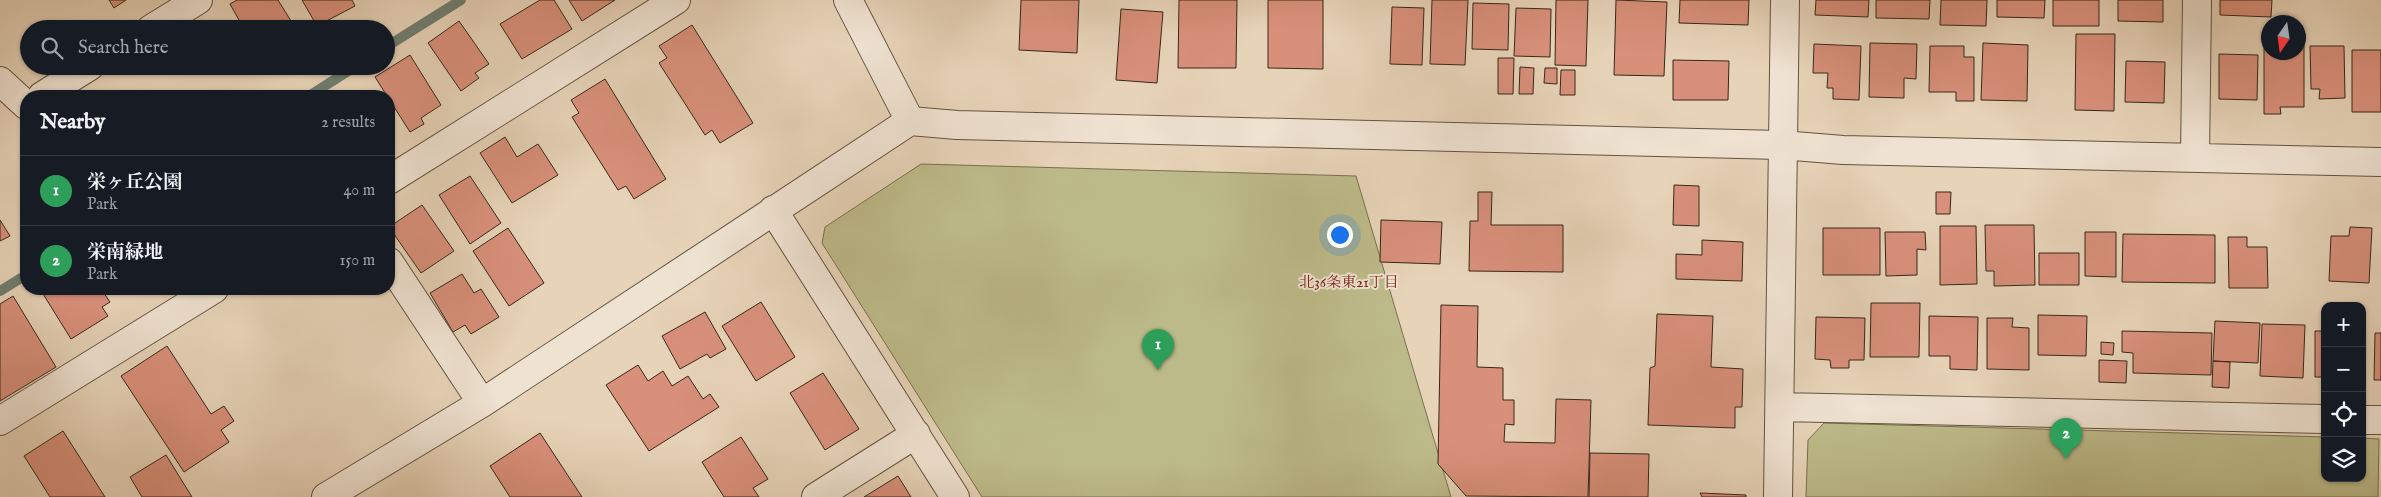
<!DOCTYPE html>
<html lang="en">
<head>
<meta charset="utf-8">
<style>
	:root { --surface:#171b24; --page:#20242c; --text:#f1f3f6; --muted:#9ea1a6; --line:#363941; --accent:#c59692 }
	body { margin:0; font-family:"IM FELL English","Noto Serif JP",serif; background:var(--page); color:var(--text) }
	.controls { position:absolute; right:15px; bottom:15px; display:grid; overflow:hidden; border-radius:10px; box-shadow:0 1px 4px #0004 }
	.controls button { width:45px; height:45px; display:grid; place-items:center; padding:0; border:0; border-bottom:1px solid var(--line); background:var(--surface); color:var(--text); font:25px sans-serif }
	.compass { position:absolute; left:2261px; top:15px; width:45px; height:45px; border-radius:50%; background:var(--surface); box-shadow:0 1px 4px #0004; rotate:193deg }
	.you { position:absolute; left:1339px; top:234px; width:18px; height:18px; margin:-12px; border:4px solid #fff; border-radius:50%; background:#1a73e8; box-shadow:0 0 0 8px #1a73e833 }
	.badge { display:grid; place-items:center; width:32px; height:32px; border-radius:50%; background:var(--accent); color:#fff; font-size:16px; font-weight:700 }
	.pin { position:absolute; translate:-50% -41px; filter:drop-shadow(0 1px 2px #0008) }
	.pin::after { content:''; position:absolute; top:26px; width:18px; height:15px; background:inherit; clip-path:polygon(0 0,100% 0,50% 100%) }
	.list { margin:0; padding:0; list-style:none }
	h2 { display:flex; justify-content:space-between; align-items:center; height:65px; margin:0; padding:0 20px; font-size:21px }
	h2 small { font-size:16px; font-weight:400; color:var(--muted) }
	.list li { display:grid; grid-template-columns:32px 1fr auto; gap:15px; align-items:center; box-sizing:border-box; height:70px; padding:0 20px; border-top:1px solid var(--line) }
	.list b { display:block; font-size:19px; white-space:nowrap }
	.list p { margin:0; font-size:16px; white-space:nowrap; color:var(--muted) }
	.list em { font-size:16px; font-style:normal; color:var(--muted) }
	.icon { flex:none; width:28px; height:28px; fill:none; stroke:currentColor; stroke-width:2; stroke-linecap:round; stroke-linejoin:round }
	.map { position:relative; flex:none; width:2381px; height:497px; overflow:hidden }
	.search { position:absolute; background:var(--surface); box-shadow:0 1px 4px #0004; left:20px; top:20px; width:375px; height:55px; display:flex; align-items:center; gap:12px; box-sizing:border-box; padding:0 18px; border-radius:28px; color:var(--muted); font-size:19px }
	.panel { position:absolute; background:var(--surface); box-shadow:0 1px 4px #0004; left:20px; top:90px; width:375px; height:205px; border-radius:20px }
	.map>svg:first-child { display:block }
	.green { fill:#bdba89; stroke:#7a7150 }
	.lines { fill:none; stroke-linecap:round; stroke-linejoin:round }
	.stream { stroke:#707e71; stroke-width:10 }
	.building { fill:#d9907b; stroke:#362818 }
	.street-casing { stroke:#625340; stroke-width:30 }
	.street { stroke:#efe2d1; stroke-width:28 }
	.labels { text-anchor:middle; stroke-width:4; stroke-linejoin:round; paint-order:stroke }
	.neighbourhood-label { font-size:15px; fill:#7a1f14; stroke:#efe2d1 }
</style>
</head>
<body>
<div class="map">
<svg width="2381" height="497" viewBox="0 0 2381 497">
	<rect width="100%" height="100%" fill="#e7d3b8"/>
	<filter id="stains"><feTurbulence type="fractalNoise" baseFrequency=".004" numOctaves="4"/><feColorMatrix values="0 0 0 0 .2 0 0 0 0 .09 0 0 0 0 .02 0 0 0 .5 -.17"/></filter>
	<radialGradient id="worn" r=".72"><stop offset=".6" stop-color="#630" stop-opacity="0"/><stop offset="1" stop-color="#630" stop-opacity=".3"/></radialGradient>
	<path class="green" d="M921,164L1356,176L1451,497H982L822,243L825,227Z
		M1824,423L2325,437V478H2362V438L2379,439L2378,497H1806L1808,440Z"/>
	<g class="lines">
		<path class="stream" d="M386,47L461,0
			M309,96L356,66
			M0,291L26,275"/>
	</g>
	<path class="building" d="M109,0H126L114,8Z
		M237,0H278L296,29H244L230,4Z
		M302,0H352L355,6L317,26Z
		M540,0H554L572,29L522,59L500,24Z
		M569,0H615L582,21Z
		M1021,0H1079L1077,53L1019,50Z
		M1179,0H1237L1236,68H1178Z
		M1268,0H1323V69L1268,68Z
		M1432,0H1468L1465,65L1430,64Z
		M1556,0H1588L1586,66L1555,65Z
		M1616,0L1667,2L1664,76L1614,75Z
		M1680,0H1749L1748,25L1679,23Z
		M1816,0H1869L1868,17L1815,15Z
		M1876,0H1930L1929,19L1876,18Z
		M1941,0H1987L1986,26L1940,25Z
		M1997,0H2045L2044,18L1997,17Z
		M2053,0H2099V26H2053Z
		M2118,0H2163V22L2118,21Z
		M2220,0H2272L2271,17L2220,15Z
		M1473,3L1509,4L1508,50L1472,49Z
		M1392,7L1424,8L1422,65L1390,64Z
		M1516,8L1551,9L1550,57L1514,56Z
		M1121,9L1163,12L1157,83L1116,80Z
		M459,21L489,64L475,73L479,78L461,91L428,43Z
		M692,25L753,123L720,143L712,130L705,135L659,63L667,58L659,46Z
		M2076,34H2115L2114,111L2075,110Z
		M1870,43L1917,44L1916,79L1904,78V98L1869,97Z
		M1983,43L2028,45L2027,101L1981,100Z
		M1814,44L1861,46L1859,100L1833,99V88H1827L1828,73H1813Z
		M2264,45H2268V52H2298V45H2304V107H2280L2281,114H2264Z
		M1930,46H1964V57H1974V101H1956V92H1929Z
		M2310,46H2344L2345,98L2319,99L2320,89H2311Z
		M2352,50H2381V112H2352Z
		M2219,54L2258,55L2257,100L2219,99Z
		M410,55L441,105L421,118L424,124L410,132L375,77Z
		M1498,58H1514L1513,94H1498Z
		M1673,60L1729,61L1728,100H1673Z
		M2126,61L2165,62L2164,103L2125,102Z
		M1520,67L1534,68L1533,94H1519Z
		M1545,68H1557V84L1544,83Z
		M1561,70H1575V95H1560Z
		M605,79L666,179L634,199L626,186L618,190L572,117L579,113L571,100Z
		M505,137L517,157L538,144L558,175L512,203L480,153Z
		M470,176L501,223L470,244L439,195Z
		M1674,185L1699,186V226L1673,225Z
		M1478,192H1492L1491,225H1563V272L1469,271L1470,221H1478Z
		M1936,192H1951L1950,214H1936Z
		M422,205L454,251L421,273L389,227Z
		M0,220L10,236L0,241Z
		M1381,220L1442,222L1440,264L1380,262Z
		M1985,225H2034L2035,285L1994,286V271H1986Z
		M1940,226H1976L1977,284L1940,285Z
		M2350,227L2372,228L2369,283L2329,281L2331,236H2349Z
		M508,228L544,283L509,306L473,251Z
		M1823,228H1880V275H1823Z
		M1885,232H1925L1926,250L1917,249V275L1886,276Z
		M2085,232H2116V277L2085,276Z
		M2123,234L2215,235V283L2122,282Z
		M2228,237H2247V247H2267L2268,288H2229Z
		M1702,240L1743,242L1742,281L1676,279V254L1702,255Z
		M2039,253H2079V285H2039Z
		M462,274L474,293L481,289L499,317L471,334L465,325L453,332L430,293Z
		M40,289H101L110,302L102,307L108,316L71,339Z
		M13,296L56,367L0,401V304Z
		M761,302L795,357L756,381L722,326Z
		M1871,303H1920L1919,357H1870Z
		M1441,305L1478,306L1477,367L1503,368V400H1514V425L1505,424L1504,442L1555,443L1556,399L1591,400L1588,497L1466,496L1438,464Z
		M705,312L726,349L710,358L707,354L680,369L662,336Z
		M1657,314L1713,316L1711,367L1743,369L1742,407H1735V428L1648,425L1650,368L1655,366Z
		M2038,315L2087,316L2086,356L2038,355Z
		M1929,316L1978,317L1977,370L1950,369V356H1929Z
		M1816,317L1865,318L1864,360H1849V368H1831L1830,360L1815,359Z
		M1987,318H2013L2012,327L2029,328V370L1987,369Z
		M2215,321L2260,323L2258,363L2213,361Z
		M2262,324L2305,325L2303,378L2260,376Z
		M2122,331L2212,333L2211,375L2133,373V353L2122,352Z
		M2315,331H2325V377H2315Z
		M2375,333H2381V380H2374Z
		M2101,342L2114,343L2113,355L2101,354Z
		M167,346L211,414L224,406L234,421L221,430L229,442L184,472L121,376Z
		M2099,360L2127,361L2126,383L2099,382Z
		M2213,361L2230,362L2229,388L2212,387Z
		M638,365L648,381L663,371L672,386L688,376L703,399L710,394L719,407L649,451L606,385Z
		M823,373L859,429L825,450L790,393Z
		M63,431L105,497H50L24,456Z
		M540,433L582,497H510L490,466Z
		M741,437L768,479L753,488L759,497H724L702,462Z
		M1590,453L1649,454L1648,497H1589Z
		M166,455L192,497H142L130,477Z
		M898,476L911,497H864Z
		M1700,493L1746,495V497H1702Z"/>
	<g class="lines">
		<defs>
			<path id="street" d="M848,0L910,121
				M151,29L198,0
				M0,81L26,105
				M42,96L90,66
				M2195,158L2197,0
				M389,180L676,0
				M773,210L955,497
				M389,262L482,403
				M1780,407L2325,419
				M2362,420H2381
				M0,421L214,289
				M326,497L482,403L910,121L957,125L1782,145L1843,150L2381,162
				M816,497L916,434
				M1778,497L1785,0"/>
		</defs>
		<use href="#street" class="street-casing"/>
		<use href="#street" class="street"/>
	</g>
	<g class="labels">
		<g class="neighbourhood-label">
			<text x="1349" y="287">北36条東21丁目</text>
		</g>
	</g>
	<rect width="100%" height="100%" filter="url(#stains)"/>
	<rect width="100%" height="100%" fill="url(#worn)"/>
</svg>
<div class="controls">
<button>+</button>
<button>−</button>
<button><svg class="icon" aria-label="locate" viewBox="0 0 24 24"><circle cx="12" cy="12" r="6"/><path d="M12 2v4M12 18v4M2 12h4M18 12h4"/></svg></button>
<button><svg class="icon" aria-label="layers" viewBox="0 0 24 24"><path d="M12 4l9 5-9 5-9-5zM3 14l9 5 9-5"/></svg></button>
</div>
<svg class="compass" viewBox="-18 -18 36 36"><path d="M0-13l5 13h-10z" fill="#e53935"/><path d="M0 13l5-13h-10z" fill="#9ea1a6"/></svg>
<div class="you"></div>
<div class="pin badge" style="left:1158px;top:370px;background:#2e9e5b">1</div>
<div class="pin badge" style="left:2066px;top:459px;background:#2e9e5b">2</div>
<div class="search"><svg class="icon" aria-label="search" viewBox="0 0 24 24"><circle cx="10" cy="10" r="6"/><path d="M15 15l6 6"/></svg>Search here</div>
<section class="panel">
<h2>Nearby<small>2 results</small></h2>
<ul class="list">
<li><span class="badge" style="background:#2e9e5b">1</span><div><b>栄ヶ丘公園</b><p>Park</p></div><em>40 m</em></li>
<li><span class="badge" style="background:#2e9e5b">2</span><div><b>栄南緑地</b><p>Park</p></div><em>150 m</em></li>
</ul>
</section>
</div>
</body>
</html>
